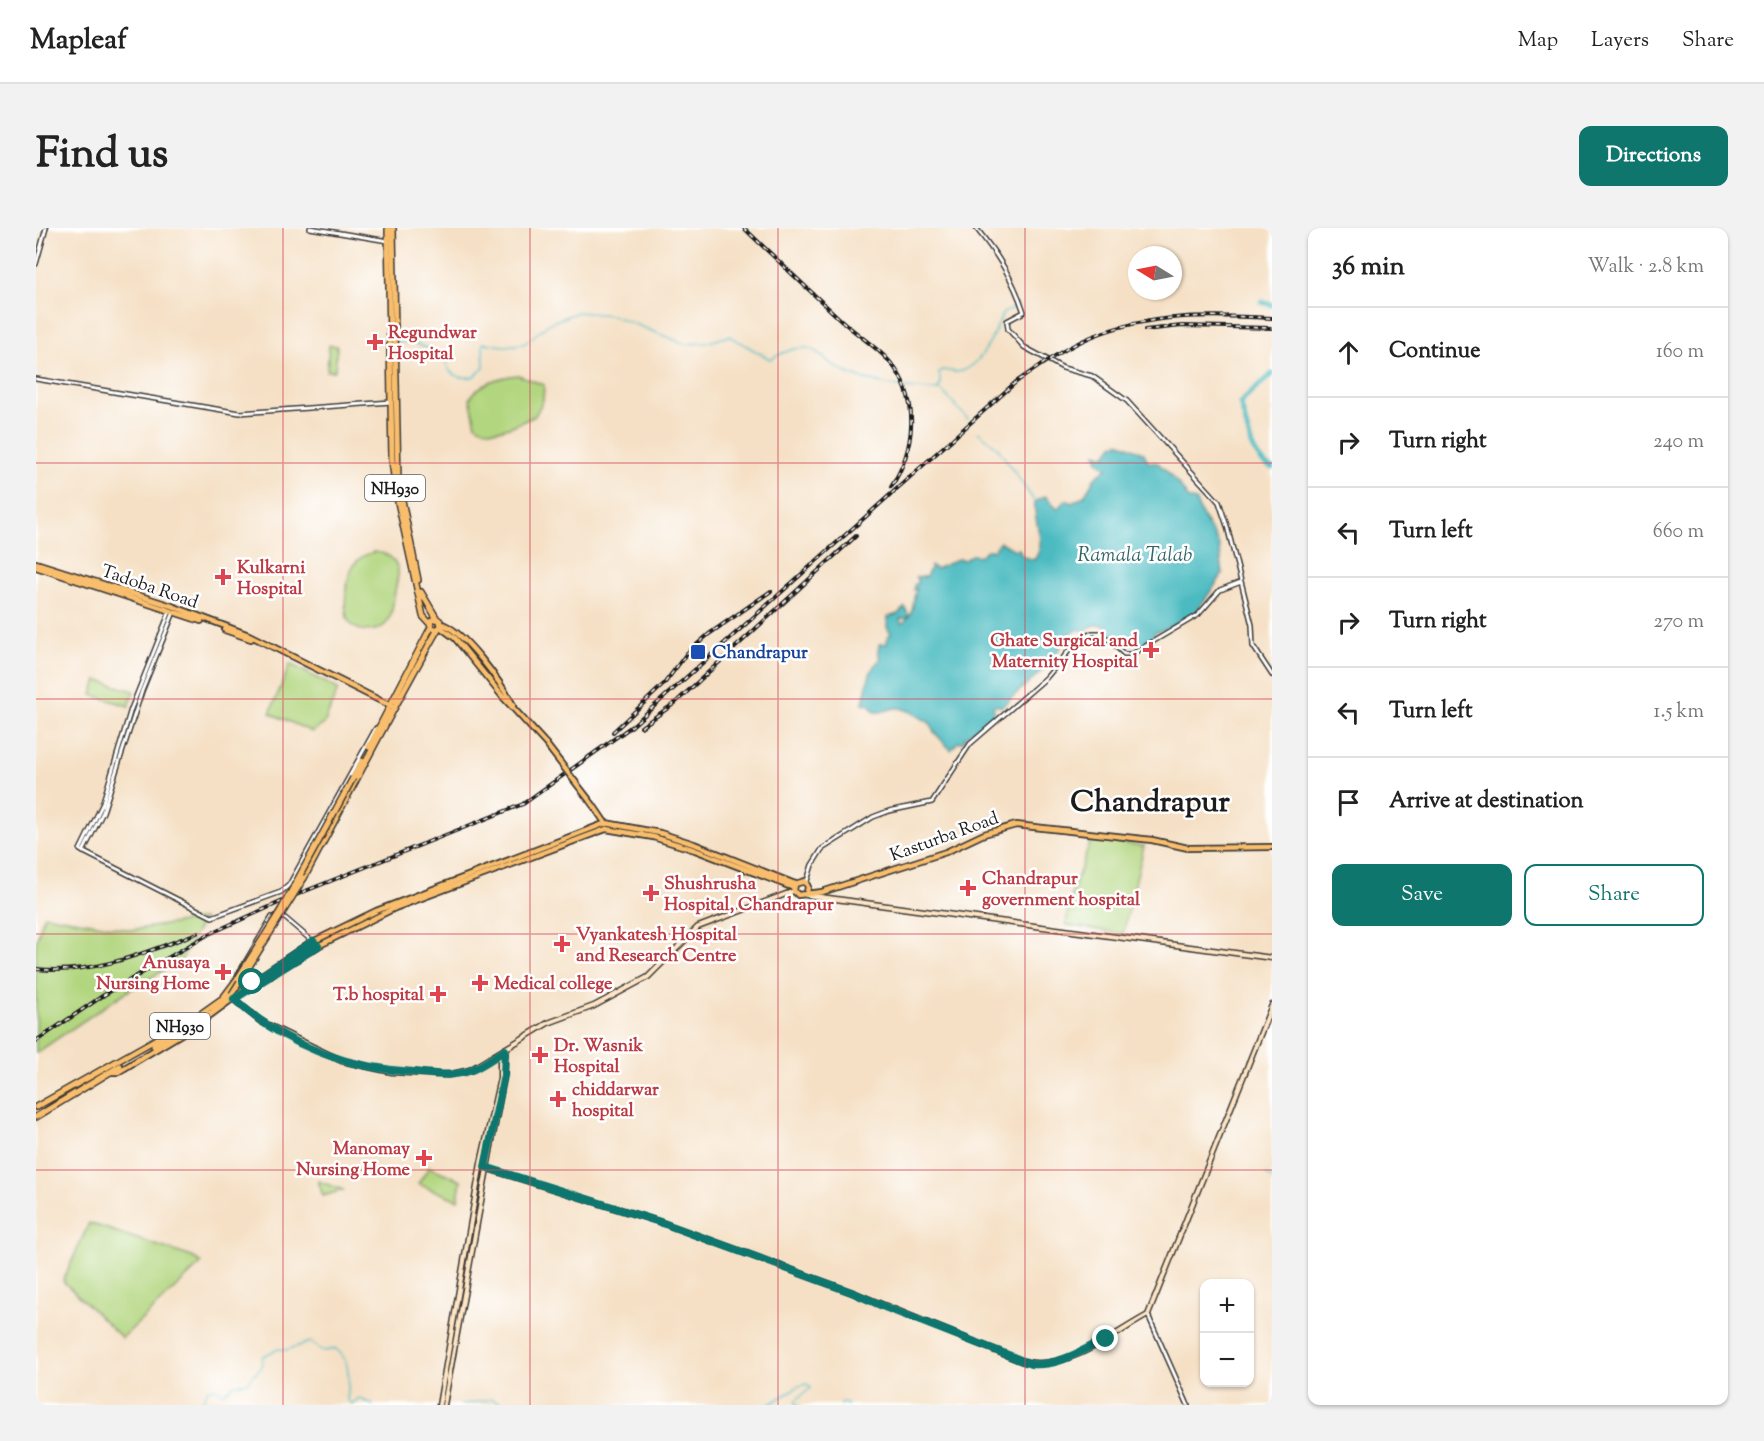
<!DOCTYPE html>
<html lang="en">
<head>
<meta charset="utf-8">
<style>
	:root { --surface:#fff; --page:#f2f2f2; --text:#222; --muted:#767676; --line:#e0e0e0; --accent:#0f766e }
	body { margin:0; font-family:"Sorts Mill Goudy",serif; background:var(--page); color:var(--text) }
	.controls { position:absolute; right:18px; bottom:18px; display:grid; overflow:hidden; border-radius:12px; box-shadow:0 2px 4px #0004 }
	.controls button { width:54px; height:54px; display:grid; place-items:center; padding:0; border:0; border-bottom:2px solid var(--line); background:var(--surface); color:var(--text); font:30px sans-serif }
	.compass { position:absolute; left:1092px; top:18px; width:54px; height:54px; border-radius:50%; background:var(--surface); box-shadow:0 2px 4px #0004; rotate:280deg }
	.stop { position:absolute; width:18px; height:18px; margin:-14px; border:4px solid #0f766e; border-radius:50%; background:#fff }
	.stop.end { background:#0f766e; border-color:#fff; box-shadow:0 2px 6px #0008 }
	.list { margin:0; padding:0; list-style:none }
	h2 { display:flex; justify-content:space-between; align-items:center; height:78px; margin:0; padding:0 24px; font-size:26px }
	h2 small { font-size:20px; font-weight:400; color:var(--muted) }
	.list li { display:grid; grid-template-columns:39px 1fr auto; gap:18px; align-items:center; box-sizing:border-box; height:90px; padding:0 24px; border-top:2px solid var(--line) }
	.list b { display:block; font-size:22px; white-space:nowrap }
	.list em { font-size:20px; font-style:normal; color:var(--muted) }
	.actions { display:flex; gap:12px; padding:18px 24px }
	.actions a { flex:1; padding:14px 0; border:2px solid var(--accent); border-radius:12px; text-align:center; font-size:21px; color:var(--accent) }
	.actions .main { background:var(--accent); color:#fff }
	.icon { flex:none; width:33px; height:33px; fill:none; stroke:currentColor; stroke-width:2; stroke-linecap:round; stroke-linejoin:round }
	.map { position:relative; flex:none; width:1236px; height:1177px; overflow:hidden; border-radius:12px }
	header { display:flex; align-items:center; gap:36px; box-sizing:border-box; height:84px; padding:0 30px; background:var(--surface); border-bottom:2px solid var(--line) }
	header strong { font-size:28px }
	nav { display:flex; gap:33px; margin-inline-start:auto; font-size:21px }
	.intro { display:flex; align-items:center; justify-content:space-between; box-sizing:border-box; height:144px; padding:0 36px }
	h1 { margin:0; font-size:42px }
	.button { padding:15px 27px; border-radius:12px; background:var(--accent); color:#fff; font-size:21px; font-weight:700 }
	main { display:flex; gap:36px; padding:0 36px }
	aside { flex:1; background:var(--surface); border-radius:12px; box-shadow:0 2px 4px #0004 }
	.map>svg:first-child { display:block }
	.green { fill:#b2d67f; stroke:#67794e; stroke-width:1.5 }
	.water { fill:#4cbbc1; stroke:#346c6e; stroke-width:1.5 }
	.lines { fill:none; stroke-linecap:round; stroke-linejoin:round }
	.stream { stroke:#4cbbc1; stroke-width:1.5 }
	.river { stroke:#4cbbc1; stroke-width:5 }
	.tertiary-casing { stroke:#3d3935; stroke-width:6 }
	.secondary-casing { stroke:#3d3935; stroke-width:7 }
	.primary-casing { stroke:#3d3935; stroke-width:8 }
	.trunk-casing { stroke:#3d3935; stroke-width:8 }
	.tertiary { stroke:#fff; stroke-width:3 }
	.secondary { stroke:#fde5c5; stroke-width:4 }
	.primary { stroke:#f9be6d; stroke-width:4.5 }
	.trunk { stroke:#f9be6d; stroke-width:5 }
	.rail-casing { stroke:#1c1c1c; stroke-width:4 }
	.rail { stroke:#fff; stroke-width:1.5; stroke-dasharray:4.5; stroke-linecap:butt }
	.primary-bridge-casing { stroke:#3d3935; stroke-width:8; stroke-linecap:butt }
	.trunk-bridge-casing { stroke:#3d3935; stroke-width:8; stroke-linecap:butt }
	.primary-bridge { stroke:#f9be6d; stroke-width:4.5 }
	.trunk-bridge { stroke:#f9be6d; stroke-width:5 }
	.route { stroke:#0f766e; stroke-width:8 }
	.grid { fill:none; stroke:#d1495b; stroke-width:1.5; stroke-opacity:0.55 }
	.health-dot { fill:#e0444e; stroke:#fff; stroke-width:2 }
	.transit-dot { fill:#1a4fb4; stroke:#fff; stroke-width:2 }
	.labels { text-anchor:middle; stroke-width:5; stroke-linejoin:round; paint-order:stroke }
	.shield { fill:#fff; stroke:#606060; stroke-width:1.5 }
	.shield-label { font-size:16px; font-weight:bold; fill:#1c1c1c }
	.health-label { font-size:18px; font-weight:bold; fill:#be3a42; stroke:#fff; text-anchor:start }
	.street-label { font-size:18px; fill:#1c1c1c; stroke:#fff }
	.transit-label { font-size:18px; font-weight:bold; fill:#164399; stroke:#fff; text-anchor:start }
	.water-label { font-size:20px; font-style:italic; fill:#326466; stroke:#fff }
	.town-label { font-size:30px; font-weight:bold; fill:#1c1c1c; stroke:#fff }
</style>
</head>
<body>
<header>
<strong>Mapleaf</strong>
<nav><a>Map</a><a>Layers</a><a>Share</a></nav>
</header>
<div class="intro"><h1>Find us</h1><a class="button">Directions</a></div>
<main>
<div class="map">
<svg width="1236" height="1177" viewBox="0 0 1236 1177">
	<rect width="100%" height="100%" fill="#fff"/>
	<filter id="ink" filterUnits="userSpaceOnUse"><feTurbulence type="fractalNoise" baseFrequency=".0167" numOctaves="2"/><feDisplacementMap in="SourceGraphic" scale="12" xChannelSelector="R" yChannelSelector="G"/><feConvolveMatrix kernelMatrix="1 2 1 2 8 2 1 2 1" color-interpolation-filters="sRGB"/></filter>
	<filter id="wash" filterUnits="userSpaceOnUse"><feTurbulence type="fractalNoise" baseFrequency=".008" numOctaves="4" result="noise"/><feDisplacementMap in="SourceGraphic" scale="24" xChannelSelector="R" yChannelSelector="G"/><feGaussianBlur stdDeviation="1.35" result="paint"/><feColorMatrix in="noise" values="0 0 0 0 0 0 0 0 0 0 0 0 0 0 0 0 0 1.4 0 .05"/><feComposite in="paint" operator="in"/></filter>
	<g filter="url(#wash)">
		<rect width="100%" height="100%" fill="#f5e0c5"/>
		<path class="green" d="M293,117L301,118L299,143H291Z
			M482,147L508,157L507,172L499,188C480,196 458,210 440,197L434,170C445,154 463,149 482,147Z
			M337,324C347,325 354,326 360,336C365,344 360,355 359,363C357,372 357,383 353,391C347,404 328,406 317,398C304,389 310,348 318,337C323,329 329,327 337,324Z
			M254,436L302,461L288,496L276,504L234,485Z
			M61,452L98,463L93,478L56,467Z
			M1055,611L1108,618L1087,706L1030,697L1033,674Z
			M8,687L96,702L167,691L146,731L87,766L0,825V715Z
			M393,939L425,952L422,972L382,956Z
			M282,953L307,962L287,968Z
			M53,995L156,1029L166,1035L86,1110L27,1053Z"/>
		<path class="water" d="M1083,214L1108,225L1112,234L1122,235C1134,246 1145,257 1152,271L1160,273C1164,289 1177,302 1183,317C1184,320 1186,341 1187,346L1160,384L1132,400L1119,404C1110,427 1078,415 1071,398C1060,396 1056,396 1048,404L1044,401L1033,406L1015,434L1006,439L1008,441L965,479L960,477L957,479L959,486L929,509L927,514H922L915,522L898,504L895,496C887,491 873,481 863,480C855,479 848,485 839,484L834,477L827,475C831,459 832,440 845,431L842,424L843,416H851V409L855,406L851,399L852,389L862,386L869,379L873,389L864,391L865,396C883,383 873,377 881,361L878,362V357L882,355L880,349H890L895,338L900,341L922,331L928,332L935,327L943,328L951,322H957L964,314L979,322L983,321L986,328L998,332C1012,314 997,297 999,274L1009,268L1021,281L1030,272L1036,275L1048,268L1060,248L1071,240L1062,233L1060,225L1069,228L1077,217Z"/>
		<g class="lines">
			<path class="stream" d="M361,114H375L405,125L409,128C410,145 419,151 437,149L448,140L447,115L468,118L488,116L514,95L542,84L575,87L649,116L670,115L693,108L734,131C746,125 762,117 775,121C783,124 790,133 798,138C827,156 871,162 905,162L932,191
				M902,161L905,156L903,145L906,142C911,142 916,144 921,144C946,141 958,105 967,85L980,79
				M942,204L961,219L999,274
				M1230,946L1236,951
				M165,1177L172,1161L180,1160L187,1165L199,1156L211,1154L225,1139L227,1128L242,1121L250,1122L274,1114L287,1123L300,1121C316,1133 313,1154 311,1172L316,1176L323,1170L337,1177
				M425,1177L456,1171L469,1177
				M733,1177L763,1158L771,1156L775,1160L760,1172V1176L763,1177
				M804,1177L806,1174L811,1177"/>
			<path class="river" d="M1226,74L1236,77
				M1236,146L1204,175C1212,196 1212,230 1236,240"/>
		</g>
	</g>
	<g filter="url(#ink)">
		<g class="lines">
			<defs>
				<path id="tertiary" d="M274,0L352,13
					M940,0C962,27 977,51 988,84L971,93L972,101L988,119L1027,140L1056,148L1091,173L1183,274L1191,298L1216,397L1217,418L1236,447
					M0,36L10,0
					M0,151L204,185L355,174
					M134,383L95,481L66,577L44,622L176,689L245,664L253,657L340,500
					M47,624L67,584L106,463L138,384
					M771,653L776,637L786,621L837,589L853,583L896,574L934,516L1010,450L1042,412L1056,405H1065L1088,426H1096L1162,387L1184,362L1205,354
					M201,748L236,689L249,690L282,718
					M1112,1087L1152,1177"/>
				<path id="secondary" d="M770,667L1236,730
					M198,771L224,793L306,833L356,844L412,847L434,842L512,795L558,778L612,749L662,699L758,663
					M449,940L624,994L690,1018L818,1065L985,1133C1029,1145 1075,1107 1112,1087L1236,777
					M403,1177L445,935L464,850V825
					M408,1177L468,847L469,823"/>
				<path id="primary" d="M0,335L136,378L213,407L357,479
					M0,339L165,393
					M404,395C428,402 465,455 477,477
					M404,399L419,410L467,469L510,516
					M189,402L215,411
					M557,577L570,596
					M771,664L772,659L769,653L759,656L758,663L762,667L786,664L910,624L948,606L980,597L1116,612L1152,620L1236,619
					M200,761L223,749L272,716L340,683L570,595L624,605L658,616L759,656
					M73,844H82L165,794L207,763L282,718L359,680L570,601L617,609L659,622L758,660"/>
				<path id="trunk" d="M352,0L356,232L360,265L387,388L395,397
					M357,0L362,252L382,352
					M385,364L401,391
					M395 396a5 5 0 1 1 10 0a5 5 0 1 1-10 0Z
					M356,474L395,399
					M333,519L352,482
					M317,550L326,533
					M268,650C313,567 355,483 402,401
					M118,818L175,785L196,766
					M0,879L163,787L187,770L202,750
					M0,889L84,838"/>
			</defs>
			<use href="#tertiary" class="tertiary-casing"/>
			<use href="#secondary" class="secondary-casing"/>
			<use href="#primary" class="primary-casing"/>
			<use href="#trunk" class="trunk-casing"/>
			<use href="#tertiary" class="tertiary"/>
			<use href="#secondary" class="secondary"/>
			<use href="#primary" class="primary"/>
			<use href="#trunk" class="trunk"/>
			<defs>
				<path id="rail" d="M708,0C740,31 773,62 805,92C821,107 840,118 854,134C885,170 879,222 855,259
					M1109,102L1146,98L1236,100
					M605,499L639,475L820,308
					M577,504L628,456L651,425L673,406L735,363
					M0,741C58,747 108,725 161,705
					M0,813L68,767L173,706L267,664L487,576L596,498L980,154C1004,138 1028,120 1055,109C1113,85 1175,87 1236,90"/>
			</defs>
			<use href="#rail" class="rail-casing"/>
			<use href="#rail" class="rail"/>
			<defs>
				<path id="primary-bridge" d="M510,516L557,577"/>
				<path id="trunk-bridge" d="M202,750L245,682L317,550
					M196,766L268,650"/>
			</defs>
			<use href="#primary-bridge" class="primary-bridge-casing"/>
			<use href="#trunk-bridge" class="trunk-bridge-casing"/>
			<use href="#primary-bridge" class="primary-bridge"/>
			<use href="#trunk-bridge" class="trunk-bridge"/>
		</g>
	</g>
	<g class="lines" filter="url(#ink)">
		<path class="route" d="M216,754L277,713L282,718L198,771C248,817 311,840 378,844C397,846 415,849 433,843C445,839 458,829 469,822L468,847L449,939L624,994L818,1065L851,1080L995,1136C1022,1139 1046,1122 1070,1111"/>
	</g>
	<path class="grid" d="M247,0V1177M494,0V1177M742,0V1177M989,0V1177M0,235H1236M0,471H1236M0,706H1236M0,942H1236"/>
	<g class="health-dot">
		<path d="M336 105h6v6h6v6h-6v6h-6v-6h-6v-6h6z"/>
		<path d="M184 340h6v6h6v6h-6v6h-6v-6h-6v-6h6z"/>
		<path d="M1112 413h6v6h6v6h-6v6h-6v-6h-6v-6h6z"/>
		<path d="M929 651h6v6h6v6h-6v6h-6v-6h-6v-6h6z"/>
		<path d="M612 656h6v6h6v6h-6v6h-6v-6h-6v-6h6z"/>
		<path d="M523 707h6v6h6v6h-6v6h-6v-6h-6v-6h6z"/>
		<path d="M184 735h6v6h6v6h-6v6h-6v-6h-6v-6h6z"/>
		<path d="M441 746h6v6h6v6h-6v6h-6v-6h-6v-6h6z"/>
		<path d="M399 757h6v6h6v6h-6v6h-6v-6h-6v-6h6z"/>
		<path d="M501 818h6v6h6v6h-6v6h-6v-6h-6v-6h6z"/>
		<path d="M519 862h6v6h6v6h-6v6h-6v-6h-6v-6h6z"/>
		<path d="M385 921h6v6h6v6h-6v6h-6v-6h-6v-6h6z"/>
	</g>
	<rect class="transit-dot" x="654" y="416" width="16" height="16" rx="3"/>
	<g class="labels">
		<g class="shield">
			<rect x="329" y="247" width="60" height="26" rx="4.5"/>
			<rect x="114" y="785" width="60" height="26" rx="4.5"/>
		</g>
		<g class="shield-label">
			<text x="359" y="266">NH930</text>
			<text x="144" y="804">NH930</text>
		</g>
		<g class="health-label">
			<text x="352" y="110">Regundwar<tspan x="352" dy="21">Hospital</tspan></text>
			<text x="201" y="345">Kulkarni<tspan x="201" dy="21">Hospital</tspan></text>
			<text x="1102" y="418" text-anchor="end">Ghate Surgical and<tspan x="1102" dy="21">Maternity Hospital</tspan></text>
			<text x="946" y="656">Chandrapur<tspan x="946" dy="21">government hospital</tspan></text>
			<text x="628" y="661">Shushrusha<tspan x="628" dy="21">Hospital, Chandrapur</tspan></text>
			<text x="540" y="712">Vyankatesh Hospital<tspan x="540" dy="21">and Research Centre</tspan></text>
			<text x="174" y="740" text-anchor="end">Anusaya<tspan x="174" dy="21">Nursing Home</tspan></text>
			<text x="458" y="761">Medical college</text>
			<text x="388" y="772" text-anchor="end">T.b hospital</text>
			<text x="518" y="823">Dr. Wasnik<tspan x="518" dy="21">Hospital</tspan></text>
			<text x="536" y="867">chiddarwar<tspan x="536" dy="21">hospital</tspan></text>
			<text x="374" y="926" text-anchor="end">Manomay<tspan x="374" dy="21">Nursing Home</tspan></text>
		</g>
		<g class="street-label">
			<text transform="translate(114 358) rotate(19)" y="6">Tadoba Road</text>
			<text transform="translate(908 608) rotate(-20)" y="6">Kasturba Road</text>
		</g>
		<g class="transit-label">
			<text x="676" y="430">Chandrapur</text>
		</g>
		<g class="water-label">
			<text x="1099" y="333">Ramala Talab</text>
		</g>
		<g class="town-label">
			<text x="1114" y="583">Chandrapur</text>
		</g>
	</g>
</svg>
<div class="controls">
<button>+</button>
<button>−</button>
</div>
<svg class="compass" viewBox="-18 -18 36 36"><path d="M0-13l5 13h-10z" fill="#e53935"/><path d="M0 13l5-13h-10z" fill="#767676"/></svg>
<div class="stop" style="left:216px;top:754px"></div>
<div class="stop end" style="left:1070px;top:1111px"></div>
</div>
<aside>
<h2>36 min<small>Walk · 2.8 km</small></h2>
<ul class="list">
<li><svg class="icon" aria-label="ahead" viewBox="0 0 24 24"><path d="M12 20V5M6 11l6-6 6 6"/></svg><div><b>Continue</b></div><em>160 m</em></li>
<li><svg class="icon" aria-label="right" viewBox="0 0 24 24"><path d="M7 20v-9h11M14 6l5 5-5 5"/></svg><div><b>Turn right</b></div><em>240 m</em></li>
<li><svg class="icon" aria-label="left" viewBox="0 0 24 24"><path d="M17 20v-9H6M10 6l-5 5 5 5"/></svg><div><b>Turn left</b></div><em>660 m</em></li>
<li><svg class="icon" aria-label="right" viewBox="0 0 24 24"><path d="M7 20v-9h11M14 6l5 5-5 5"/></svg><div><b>Turn right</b></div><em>270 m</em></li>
<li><svg class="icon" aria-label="left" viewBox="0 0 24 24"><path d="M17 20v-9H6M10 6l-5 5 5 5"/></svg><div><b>Turn left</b></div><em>1.5 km</em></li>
<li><svg class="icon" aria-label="arrive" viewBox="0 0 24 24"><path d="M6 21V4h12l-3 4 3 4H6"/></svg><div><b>Arrive at destination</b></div></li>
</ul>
<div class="actions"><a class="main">Save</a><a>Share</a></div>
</aside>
</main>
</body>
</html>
